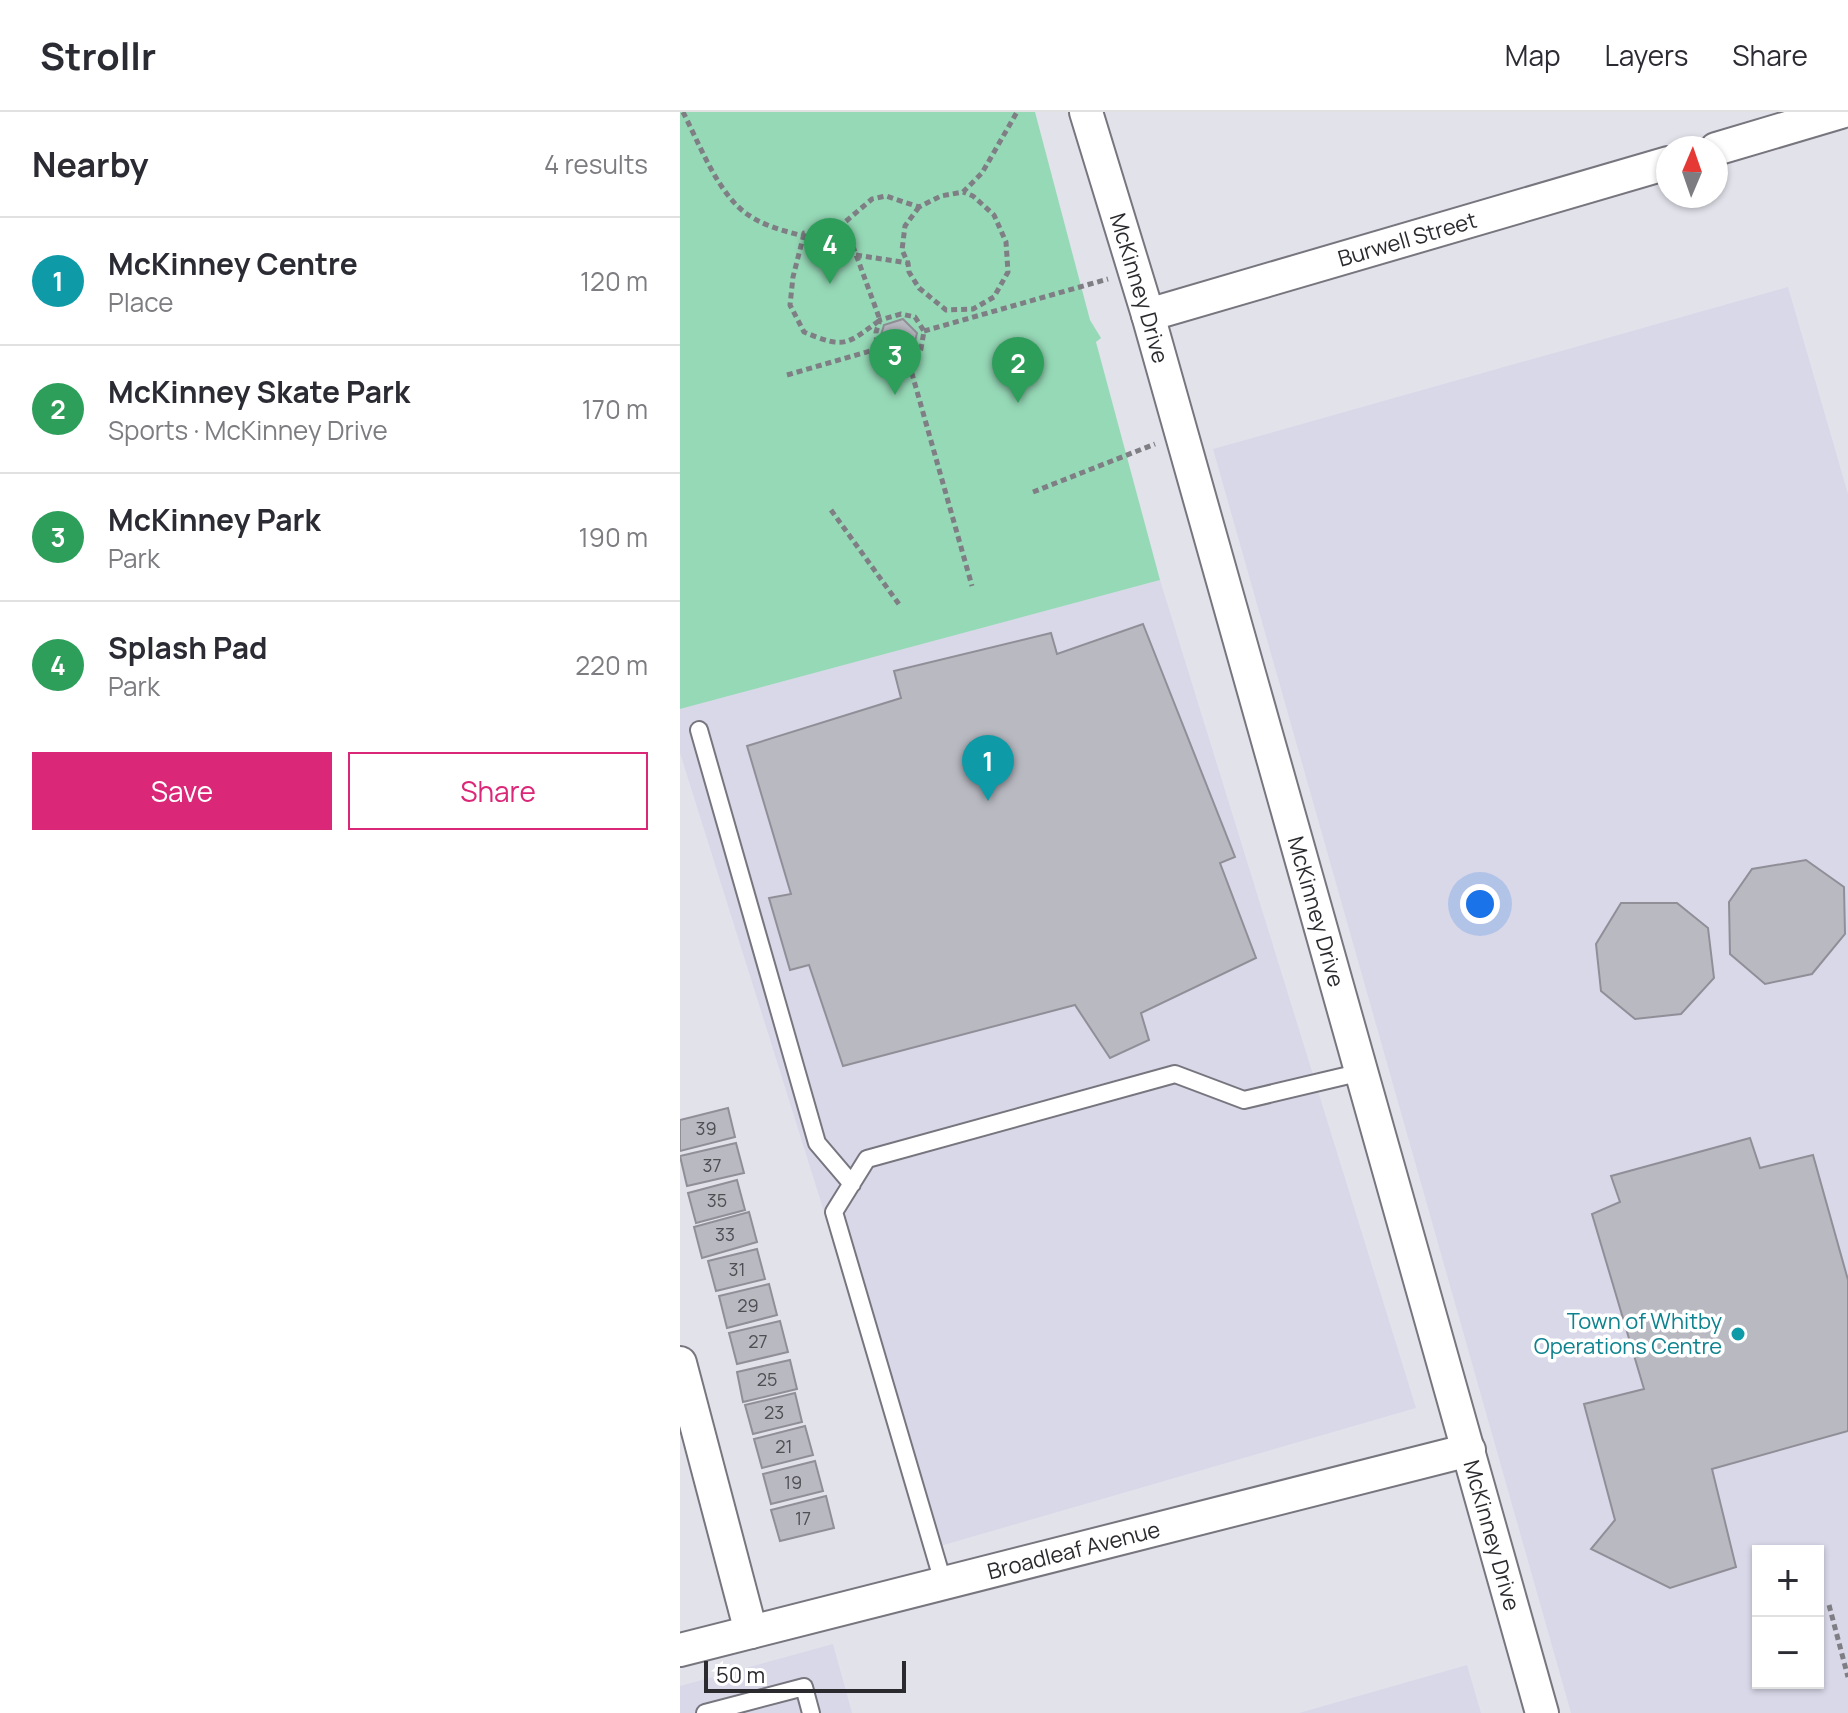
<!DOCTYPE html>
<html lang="en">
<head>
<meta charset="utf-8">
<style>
	:root { --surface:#fff; --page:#f7f7f7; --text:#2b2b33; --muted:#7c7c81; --line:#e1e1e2; --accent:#db2777 }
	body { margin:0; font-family:Manrope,sans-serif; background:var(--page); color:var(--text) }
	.controls { position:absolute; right:24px; bottom:24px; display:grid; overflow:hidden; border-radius:0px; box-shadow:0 2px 6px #0004 }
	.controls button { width:72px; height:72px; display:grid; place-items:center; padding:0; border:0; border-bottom:2px solid var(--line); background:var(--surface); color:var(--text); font:40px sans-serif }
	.compass { position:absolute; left:976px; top:24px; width:72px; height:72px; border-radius:50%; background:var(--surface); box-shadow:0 2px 6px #0004; rotate:2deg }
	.scale { position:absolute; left:24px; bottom:20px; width:202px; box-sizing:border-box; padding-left:8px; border:4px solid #2b2a2e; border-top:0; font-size:22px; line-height:28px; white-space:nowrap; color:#2b2a2e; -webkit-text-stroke:6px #fff; paint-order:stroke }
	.you { position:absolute; left:800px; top:792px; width:28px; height:28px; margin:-20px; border:6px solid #fff; border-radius:50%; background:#1a73e8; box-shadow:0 0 0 12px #1a73e833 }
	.badge { display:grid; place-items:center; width:52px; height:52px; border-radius:50%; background:var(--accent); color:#fff; font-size:26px; font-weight:700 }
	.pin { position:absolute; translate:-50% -66px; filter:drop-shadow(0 2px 4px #0008) }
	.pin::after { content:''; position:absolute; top:42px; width:28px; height:24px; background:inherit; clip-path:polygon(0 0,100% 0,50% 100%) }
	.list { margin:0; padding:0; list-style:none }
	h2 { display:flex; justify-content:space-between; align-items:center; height:104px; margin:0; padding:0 32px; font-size:34px }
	h2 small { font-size:26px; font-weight:400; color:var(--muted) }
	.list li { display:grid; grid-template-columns:52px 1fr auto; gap:24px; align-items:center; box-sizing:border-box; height:128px; padding:0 32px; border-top:2px solid var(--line) }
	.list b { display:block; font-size:30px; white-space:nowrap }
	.list p { margin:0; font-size:26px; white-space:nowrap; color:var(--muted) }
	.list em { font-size:26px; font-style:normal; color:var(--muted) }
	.actions { display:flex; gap:16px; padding:24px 32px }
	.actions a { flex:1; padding:18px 0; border:2px solid var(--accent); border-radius:0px; text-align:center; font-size:28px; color:var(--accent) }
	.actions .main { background:var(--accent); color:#fff }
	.map { position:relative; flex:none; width:1168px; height:1601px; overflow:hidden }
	header { display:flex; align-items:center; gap:48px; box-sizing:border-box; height:112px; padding:0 40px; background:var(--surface); border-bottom:2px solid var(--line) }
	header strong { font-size:38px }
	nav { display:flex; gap:44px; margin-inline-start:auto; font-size:28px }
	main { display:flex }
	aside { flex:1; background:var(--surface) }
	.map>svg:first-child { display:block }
	.built { fill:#d9d8e9; fill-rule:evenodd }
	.green { fill:#96d9b7 }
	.building { fill:#b9b9c2; stroke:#908f98; stroke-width:2 }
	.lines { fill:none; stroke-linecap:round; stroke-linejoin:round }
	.lane-casing { stroke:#77767f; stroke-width:20 }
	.street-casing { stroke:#77767f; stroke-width:36 }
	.path { stroke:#7f7e84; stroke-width:5; stroke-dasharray:6 4; stroke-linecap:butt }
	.lane { stroke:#fff; stroke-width:16 }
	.street { stroke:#fff; stroke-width:32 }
	.culture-dot { fill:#0f9aa8; stroke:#fff; stroke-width:3 }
	.labels { text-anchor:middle; stroke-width:7; stroke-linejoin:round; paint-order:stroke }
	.number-label { font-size:18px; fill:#4e4e53 }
	.street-label { font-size:22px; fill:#2b2a2e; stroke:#fff }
	.culture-label { font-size:22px; fill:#0d838f; stroke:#fff; text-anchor:end }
</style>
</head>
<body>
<header>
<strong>Strollr</strong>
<nav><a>Map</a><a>Layers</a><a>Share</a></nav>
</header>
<main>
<aside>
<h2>Nearby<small>4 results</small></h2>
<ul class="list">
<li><span class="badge" style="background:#0f9aa8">1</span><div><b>McKinney Centre</b><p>Place</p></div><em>120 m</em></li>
<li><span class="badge" style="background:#2e9e5b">2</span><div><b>McKinney Skate Park</b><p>Sports · McKinney Drive</p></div><em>170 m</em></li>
<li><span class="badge" style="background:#2e9e5b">3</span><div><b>McKinney Park</b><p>Park</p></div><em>190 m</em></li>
<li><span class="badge" style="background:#2e9e5b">4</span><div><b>Splash Pad</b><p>Park</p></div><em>220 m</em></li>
</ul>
<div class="actions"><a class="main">Save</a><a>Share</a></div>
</aside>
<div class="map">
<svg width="1168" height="1601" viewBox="0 0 1168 1601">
	<rect width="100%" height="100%" fill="#e2e2eb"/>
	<path class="built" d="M1108,175L1168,382V1601H891L533,337ZM1078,1439H1138V1571H1078Z
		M480,468L736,1296L250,1437L0,641V597Z
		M153,1532L172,1601H0V1574Z
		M787,1553L801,1601H619Z"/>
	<path class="green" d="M0,0H355L410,208L421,226L416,230L480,468L0,597Z"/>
	<path class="building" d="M223,207L237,221L233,238L213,245L199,230L204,213Z
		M463,512L555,745L540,751L576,846L461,901L469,928L430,946L395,893L163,954L129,853L110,858L89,786L111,782L67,634L221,586L214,559L371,521L377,542Z
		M1126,748L1164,775L1165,822L1132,862L1085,872L1050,842L1049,790L1072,757Z
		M941,791H997L1028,816L1034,866L1001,902L955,907L921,879L916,832Z
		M48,996L55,1025L0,1039V1008Z
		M1070,1026L1080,1056L1133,1043L1168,1168V1319L1032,1357L1056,1455L990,1476L911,1437L935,1408L904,1292L964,1277L912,1102L940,1090L931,1064Z
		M56,1031L64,1061L7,1074L0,1044Z
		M57,1068L65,1098L16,1111L8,1081Z
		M69,1100L77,1130L22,1146L14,1115Z
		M77,1137L85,1167L36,1179L28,1149Z
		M89,1172L97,1203L47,1216L39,1184Z
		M100,1209L108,1240L57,1252L49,1221Z
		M110,1248L117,1277L63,1290L57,1260Z
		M115,1281L122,1310L73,1322L65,1293Z
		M125,1314L133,1343L82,1356L74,1327Z
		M135,1349L143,1379L91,1392L83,1362Z
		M146,1384L154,1416L100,1429L91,1398Z"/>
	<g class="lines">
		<defs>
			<path id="lane" d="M19,618L137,1031L172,1072
				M263,1470L154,1100L187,1047L495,962L564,988L682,960
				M25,1601L124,1575L131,1601"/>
			<g id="street">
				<path id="s1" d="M406,0L468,203L862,1601"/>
				<path d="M1036,37L1161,0"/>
				<path id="s2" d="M468,203L988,51"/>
				<path d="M0,1251L71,1520"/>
				<path id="s3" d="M0,1538L789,1338"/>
			</g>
		</defs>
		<use href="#lane" class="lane-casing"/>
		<use href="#street" class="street-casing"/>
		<path class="path" d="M3,0C20,33 39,85 70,104C87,115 105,119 123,124L124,121L158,116L192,87L206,84L239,95L261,84L283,80L302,61L337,0
			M239,95L225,114L222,138L228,151L229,160L239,176L266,198L293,197L314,185L328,160L326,130L314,103L293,84L283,80
			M124,122L113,165L110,193L124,220C165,237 166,233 200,208L174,137L158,116
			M176,143L228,151
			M244,219L428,167
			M229,251L292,474
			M107,263L197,237L206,250L229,251L241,237L244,219L235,205L221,202L200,208L196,220L197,237
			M353,380L475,332
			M151,398L221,495
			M1149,1493L1168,1565"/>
		<use href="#lane" class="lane"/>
		<use href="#street" class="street"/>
	</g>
	<circle class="culture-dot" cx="1058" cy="1222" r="8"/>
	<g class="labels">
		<g class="number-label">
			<text x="26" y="1023">39</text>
			<text x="32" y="1060">37</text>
			<text x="37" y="1095">35</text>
			<text x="45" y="1129">33</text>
			<text x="57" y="1164">31</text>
			<text x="68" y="1200">29</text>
			<text x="78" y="1236">27</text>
			<text x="87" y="1274">25</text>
			<text x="94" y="1307">23</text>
			<text x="104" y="1341">21</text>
			<text x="113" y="1377">19</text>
			<text x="123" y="1413">17</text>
		</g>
		<g class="street-label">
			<text dy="8" stroke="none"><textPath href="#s2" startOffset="270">Burwell Street</textPath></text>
			<text dy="8" stroke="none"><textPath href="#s1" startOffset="184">McKinney Drive</textPath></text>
			<text dy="8" stroke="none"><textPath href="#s1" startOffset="832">McKinney Drive</textPath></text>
			<text dy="8" stroke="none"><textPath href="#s1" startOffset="1480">McKinney Drive</textPath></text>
			<text dy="8" stroke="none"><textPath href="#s3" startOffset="406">Broadleaf Avenue</textPath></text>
		</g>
		<g class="culture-label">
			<text x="1042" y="1217">Town of Whitby<tspan x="1042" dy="25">Operations Centre</tspan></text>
		</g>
	</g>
</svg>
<div class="controls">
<button>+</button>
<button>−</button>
</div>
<svg class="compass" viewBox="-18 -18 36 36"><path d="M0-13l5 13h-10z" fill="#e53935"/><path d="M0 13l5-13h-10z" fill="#7c7c81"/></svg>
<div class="scale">50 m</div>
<div class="you"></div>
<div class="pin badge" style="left:308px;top:689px;background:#0f9aa8">1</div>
<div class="pin badge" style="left:338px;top:291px;background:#2e9e5b">2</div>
<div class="pin badge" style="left:215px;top:283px;background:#2e9e5b">3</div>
<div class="pin badge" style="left:150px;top:172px;background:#2e9e5b">4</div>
</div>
</main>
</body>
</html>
